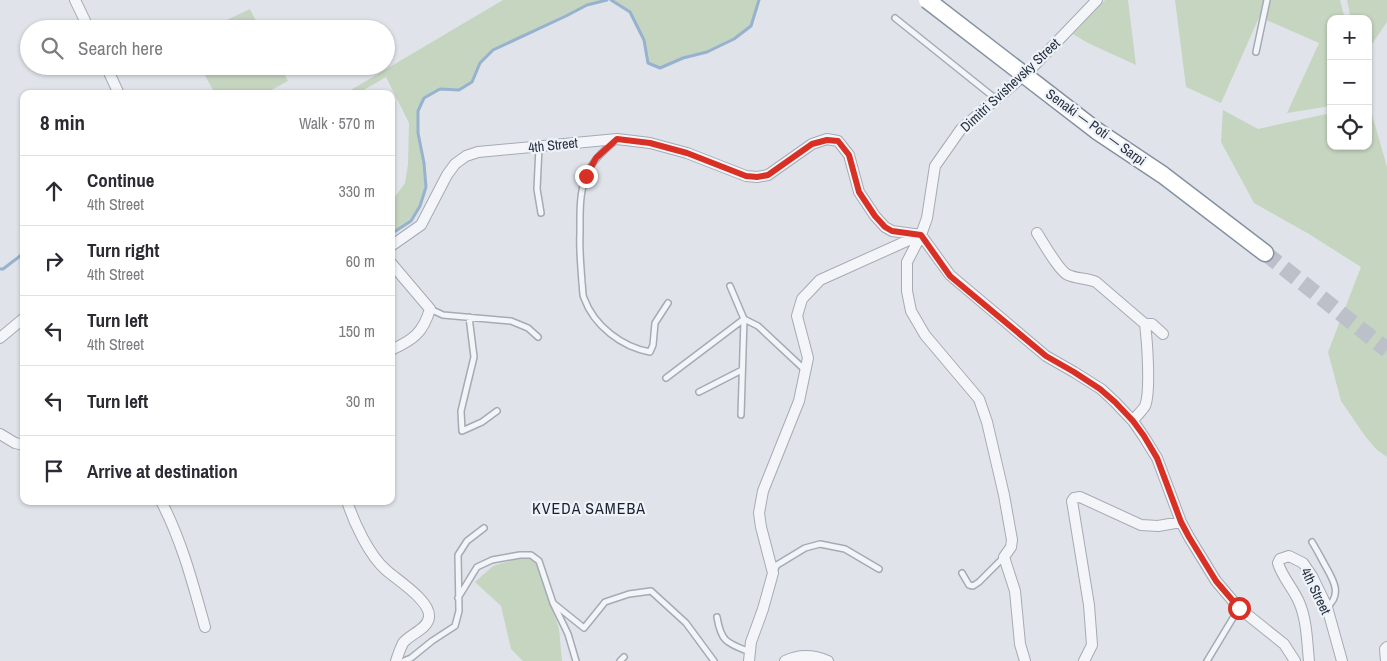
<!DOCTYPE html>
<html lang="en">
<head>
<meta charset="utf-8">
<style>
	:root { --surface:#fff; --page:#f2f2f3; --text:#2b2b33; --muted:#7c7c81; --line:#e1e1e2 }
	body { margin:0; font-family:"Archivo Narrow",sans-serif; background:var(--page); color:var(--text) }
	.controls { position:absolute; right:15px; top:15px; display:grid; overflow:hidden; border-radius:10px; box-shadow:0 1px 4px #0004 }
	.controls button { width:45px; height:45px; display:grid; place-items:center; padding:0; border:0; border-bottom:1px solid var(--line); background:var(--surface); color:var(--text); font:25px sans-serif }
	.stop { position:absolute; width:15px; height:15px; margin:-11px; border:4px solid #d93025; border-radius:50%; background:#fff }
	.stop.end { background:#d93025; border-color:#fff; box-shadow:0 1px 5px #0008 }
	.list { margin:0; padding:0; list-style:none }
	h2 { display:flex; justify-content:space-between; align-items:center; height:65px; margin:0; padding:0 20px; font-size:21px }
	h2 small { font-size:16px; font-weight:400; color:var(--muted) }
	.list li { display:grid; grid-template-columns:32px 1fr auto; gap:15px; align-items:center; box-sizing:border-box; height:70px; padding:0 20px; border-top:1px solid var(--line) }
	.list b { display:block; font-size:19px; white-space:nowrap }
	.list p { margin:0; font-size:16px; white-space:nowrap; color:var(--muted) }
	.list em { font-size:16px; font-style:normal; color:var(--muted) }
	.icon { flex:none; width:28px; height:28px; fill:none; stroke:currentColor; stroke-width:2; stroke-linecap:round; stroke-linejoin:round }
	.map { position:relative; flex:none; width:1387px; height:661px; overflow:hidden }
	.search { position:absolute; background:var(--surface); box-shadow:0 1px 4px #0004; left:20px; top:20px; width:375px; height:55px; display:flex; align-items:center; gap:12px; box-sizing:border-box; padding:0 18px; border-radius:28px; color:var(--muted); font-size:19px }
	.panel { position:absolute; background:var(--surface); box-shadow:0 1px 4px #0004; left:20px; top:90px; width:375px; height:415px; border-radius:10px }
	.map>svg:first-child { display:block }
	.green { fill:#c5d5c0 }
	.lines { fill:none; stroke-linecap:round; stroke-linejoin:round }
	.stream { stroke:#97b2ce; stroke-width:3 }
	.trunk-tunnel { stroke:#bbc0c9; stroke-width:16; stroke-dasharray:16 8; stroke-linecap:butt }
	.service-casing { stroke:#a4abb5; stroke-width:8 }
	.minor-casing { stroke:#a4abb5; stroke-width:12 }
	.trunk-casing { stroke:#8591a3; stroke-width:19 }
	.service { stroke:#f3f5f8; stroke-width:5 }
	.minor { stroke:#f3f5f8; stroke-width:10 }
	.trunk { stroke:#fff; stroke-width:16 }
	.trunk-bridge-casing { stroke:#8591a3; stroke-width:19; stroke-linecap:butt }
	.trunk-bridge { stroke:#fff; stroke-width:16 }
	.route { stroke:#d93025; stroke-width:6 }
	.labels { text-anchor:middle; stroke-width:4.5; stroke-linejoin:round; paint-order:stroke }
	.street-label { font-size:14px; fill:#263143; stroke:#eff3f7 }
	.quarter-label { font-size:16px; letter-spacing:1px; fill:#192234; stroke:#eff3f7 }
</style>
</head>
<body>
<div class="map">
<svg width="1387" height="661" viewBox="0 0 1387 661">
	<rect width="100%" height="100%" fill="#e0e4ea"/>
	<path class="green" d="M503,0H607L587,5L566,16L493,50L480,63L472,82L459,90L440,89L424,98L418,111V133L424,163L426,187L420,206L411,221L391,234V202L405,183L408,164L409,123L386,77L357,94H344Z
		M611,0H759L751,26L734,39L707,52L683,58L660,68L648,63L644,40L630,12Z
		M1105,0H1128L1136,65L1088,43L1073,34Z
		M1175,0H1340L1345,19H1331V106L1287,113L1319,43L1264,19L1261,13L1221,103L1186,87Z
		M1347,0H1387V22L1368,50V19H1351Z
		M250,9L260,29H208Z
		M200,66H280L288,81L264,94H215Z
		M1369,104L1387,167V457L1376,449L1365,436L1341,401L1328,352L1361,267L1309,234L1254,203L1221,142L1223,110L1258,129L1331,113V146H1368Z
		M525,556L538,561L559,629L562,661H523L511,649L501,606L475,582L493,566Z"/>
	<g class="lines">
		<path class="stream" d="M611,0L630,12L644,40L648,63L660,68L683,58L707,52L734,39L751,26L759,0
			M391,234L411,221L420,206L426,187L424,163L418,133V111L424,98L440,89L459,90L472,82L480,63L493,50L566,16L587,5L607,0
			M0,269H3L24,253"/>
		<path class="trunk-tunnel" d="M1265,253L1387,350"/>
		<defs>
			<path id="service" d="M895,18L996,99
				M1256,52L1267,0
				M615,141C603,151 592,161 586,176C579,194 580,215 580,233C579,250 581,266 582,283C583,288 582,294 584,298C594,326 622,347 650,352L653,345L655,323L668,303
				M539,147L537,189L541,213
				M430,309L443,315L511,321L528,328L538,337
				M469,317L474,357L461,411L462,431L482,422L497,411
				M666,378L744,319L730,286
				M699,392L742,370
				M741,415L744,319L758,326L805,370
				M1312,542C1317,550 1321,558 1326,567C1334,581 1342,595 1327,607
				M774,571L777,565L805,548L820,544L845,549L879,569
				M962,573L969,585L973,586L979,582L1004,557
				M458,598L477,567L492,560L520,555H531L539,561L553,603L568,634L576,661
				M553,603L584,628L605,602L629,594L651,591L686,623L714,661
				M717,617C721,642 727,643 750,652
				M404,661L411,658L432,641L455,626L459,611L458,555L467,541L484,528
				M620,661L624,657
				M1207,661L1239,608"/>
			<path id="minor" d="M75,0L89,29
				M106,66L119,94
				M1037,233C1043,242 1059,271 1068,275C1077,279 1087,278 1096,282L1145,324
				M391,246L421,225L447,175L455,164L466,156L478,152L617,139L650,143L687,153L746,176L757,177L768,175L812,144L827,139L838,141L849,155L859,192L875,216L885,227L892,231L921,235L950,275L1046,356L1074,372L1101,389L1115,402L1133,421L1144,437L1157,458L1181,522L1189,537L1216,581L1239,608L1284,644L1295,661
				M391,263L430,309C423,333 413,340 391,350
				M0,338L24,318
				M1133,421C1136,416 1142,411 1145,406C1151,392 1147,340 1145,324H1152L1163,334
				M0,434L15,443L24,445
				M161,501C182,541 193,584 205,627
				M347,501C354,523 369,555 386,570C397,580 431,601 429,617C428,629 410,634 403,643C400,649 398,655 396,661
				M749,661L751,642L763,609L773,573L761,527L759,513L763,491L799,401L808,358L797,316L802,299L820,280L920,235
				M785,661C799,654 814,655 828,661
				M1025,661L1020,644L1015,591L1004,557L1011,547L1012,540L1004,495L987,422L979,399L925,335L911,311L907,291V262L921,235L927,218L935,166L961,129L1027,73L1097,0
				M1084,661L1092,645L1089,605L1073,507L1072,501L1074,498L1080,497L1141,525L1158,526L1181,522
				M1309,661C1307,642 1307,620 1299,602C1293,588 1282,577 1278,563L1280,559L1289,556L1303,563L1312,576L1327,607L1342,661
				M1386,661L1385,649L1387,647"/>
			<path id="trunk" d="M1097,131L1163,175L1265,253"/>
		</defs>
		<use href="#service" class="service-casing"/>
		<use href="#minor" class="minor-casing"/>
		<use href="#trunk" class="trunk-casing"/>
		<use href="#service" class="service"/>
		<use href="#minor" class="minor"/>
		<use href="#trunk" class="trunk"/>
		<defs>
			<path id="trunk-bridge" d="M927,0L1097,131"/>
		</defs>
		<use href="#trunk-bridge" class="trunk-bridge-casing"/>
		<use href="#trunk-bridge" class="trunk-bridge"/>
	</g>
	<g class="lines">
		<path class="route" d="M586,176L596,158L617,139L650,143L687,153L746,176L757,177L768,175L812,144L827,140L838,141L849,155L859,192L875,216L885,227L892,231L921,235L950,276L1046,356L1074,372L1100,389L1115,402L1133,421L1144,436L1157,458L1181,522L1189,537L1216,581L1239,608"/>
	</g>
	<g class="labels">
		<g class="street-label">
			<text transform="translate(1010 85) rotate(-43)" y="5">Dimitri Svishevsky Street</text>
			<text transform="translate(1096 127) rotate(36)" y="5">Senaki — Poti — Sarpi</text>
			<text transform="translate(553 145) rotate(-6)" y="5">4th Street</text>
			<text transform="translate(1316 591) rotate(64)" y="5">4th Street</text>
		</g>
		<g class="quarter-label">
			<text x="589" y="514">KVEDA SAMEBA</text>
		</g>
	</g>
</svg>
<div class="controls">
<button>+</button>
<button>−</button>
<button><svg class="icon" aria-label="locate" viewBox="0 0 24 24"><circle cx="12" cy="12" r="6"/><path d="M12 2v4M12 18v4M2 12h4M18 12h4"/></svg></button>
</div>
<div class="stop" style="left:1239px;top:608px"></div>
<div class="stop end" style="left:586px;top:176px"></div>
<div class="search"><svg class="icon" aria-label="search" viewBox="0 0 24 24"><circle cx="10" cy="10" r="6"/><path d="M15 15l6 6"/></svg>Search here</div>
<section class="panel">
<h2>8 min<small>Walk · 570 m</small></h2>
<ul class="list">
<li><svg class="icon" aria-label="ahead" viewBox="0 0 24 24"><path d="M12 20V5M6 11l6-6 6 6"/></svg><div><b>Continue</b><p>4th Street</p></div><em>330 m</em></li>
<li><svg class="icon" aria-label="right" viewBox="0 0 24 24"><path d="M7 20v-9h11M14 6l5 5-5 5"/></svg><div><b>Turn right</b><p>4th Street</p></div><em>60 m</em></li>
<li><svg class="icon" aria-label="left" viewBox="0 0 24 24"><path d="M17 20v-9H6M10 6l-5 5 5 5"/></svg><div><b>Turn left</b><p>4th Street</p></div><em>150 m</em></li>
<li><svg class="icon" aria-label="left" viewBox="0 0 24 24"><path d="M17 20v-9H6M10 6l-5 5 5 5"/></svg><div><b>Turn left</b></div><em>30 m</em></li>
<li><svg class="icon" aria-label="arrive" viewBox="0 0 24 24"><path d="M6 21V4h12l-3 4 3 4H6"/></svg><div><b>Arrive at destination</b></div></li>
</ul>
</section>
</div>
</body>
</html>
